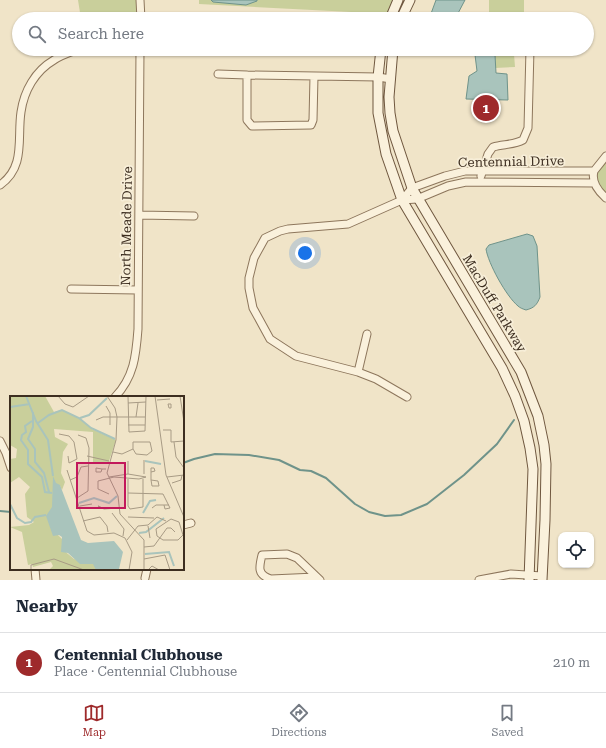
<!DOCTYPE html>
<html lang="en">
<head>
<meta charset="utf-8">
<style>
	:root { --surface:#fff; --page:#f6f6f7; --text:#1f2937; --muted:#747a83; --line:#e0e1e3; --accent:#9e2a2b }
	body { margin:0; font-family:"Roboto Serif",serif; background:var(--page); color:var(--text) }
	.controls { position:absolute; right:12px; bottom:12px; display:grid; overflow:hidden; border-radius:8px; box-shadow:0 1px 3px #0004 }
	.controls button { width:36px; height:36px; display:grid; place-items:center; padding:0; border:0; border-bottom:1px solid var(--line); background:var(--surface); color:var(--text); font:20px sans-serif }
	.you { position:absolute; left:305px; top:253px; width:14px; height:14px; margin:-10px; border:3px solid #fff; border-radius:50%; background:#1a73e8; box-shadow:0 0 0 6px #1a73e833 }
	.badge { display:grid; place-items:center; width:26px; height:26px; border-radius:50%; background:var(--accent); color:#fff; font-size:13px; font-weight:700 }
	.pin { position:absolute; translate:-50% -50%; border:2px solid #fff; box-shadow:0 1px 4px #0006 }
	.list { margin:0; padding:0; list-style:none }
	h2 { display:flex; justify-content:space-between; align-items:center; height:52px; margin:0; padding:0 16px; font-size:17px }
	h2 small { font-size:13px; font-weight:400; color:var(--muted) }
	.list li { display:grid; grid-template-columns:26px 1fr auto; gap:12px; align-items:center; box-sizing:border-box; height:60px; padding:0 16px; border-top:1px solid var(--line) }
	.list b { display:block; font-size:15px; white-space:nowrap }
	.list p { margin:0; font-size:13px; white-space:nowrap; color:var(--muted) }
	.list em { font-size:13px; font-style:normal; color:var(--muted) }
	.icon { flex:none; width:22px; height:22px; fill:none; stroke:currentColor; stroke-width:2; stroke-linecap:round; stroke-linejoin:round }
	.map { position:relative; flex:none; width:606px; height:580px; overflow:hidden }
	.search { position:absolute; background:var(--surface); box-shadow:0 1px 3px #0004; left:12px; right:12px; top:12px; height:44px; display:flex; align-items:center; gap:10px; box-sizing:border-box; padding:0 14px; border-radius:22px; color:var(--muted); font-size:15px }
	.sheet { height:112px; background:var(--surface) }
	nav { display:flex; justify-content:space-around; align-items:center; box-sizing:border-box; height:56px; border-top:1px solid var(--line); background:var(--surface); font-size:11px; color:var(--muted) }
	nav a { display:grid; justify-items:center; gap:2px }
	nav .on { color:var(--accent) }
	.map>svg:first-child { display:block }
	.green { fill:#c9cf9b }
	.water { fill:#a9c4bc; stroke:#6f938a }
	.lines { fill:none; stroke-linecap:round; stroke-linejoin:round }
	.stream { stroke:#6f938a; stroke-width:2 }
	.street-casing { stroke:#8d765c; stroke-width:9 }
	.secondary-casing { stroke:#6f573f; stroke-width:11 }
	.street { stroke:#faf1dc; stroke-width:7 }
	.secondary { stroke:#faf1dc; stroke-width:9 }
	.labels { text-anchor:middle; stroke-width:3.5; stroke-linejoin:round; paint-order:stroke }
	.street-label { font-size:13px; fill:#3d2e20; stroke:#f7eed8 }
	.inset-river { fill:none; stroke:#a9c4bc; stroke-width:2 }
	.inset-road { fill:none; stroke:#a89b85; stroke-width:1 }
	.view { fill:#c2185b; fill-opacity:0.15; stroke:#c2185b; stroke-width:2 }
	.inset-edge { fill:none; stroke:#3d2e20; stroke-width:2 }
</style>
</head>
<body>
<div class="map">
<svg width="606" height="580" viewBox="0 0 606 580">
	<rect width="100%" height="100%" fill="#f0e4c8"/>
	<path class="green" d="M78,0H137L136,19H81Z
		M199,0H396L390,14L199,4Z
		M489,0H524V16L522,19H489Z
		M514,54L515,67L495,68V55Z
		M606,162V192L603,191L596,179L600,166Z"/>
	<path class="water" d="M211,0H257V1L246,5L213,2Z
		M436,0H465L455,19H429Z
		M475,55H495L496,73L507,74L508,100L466,99L469,76L477,71Z
		M527,234L533,236L537,246L540,297C537,305 534,308 526,310C523,309 520,308 518,306C506,296 488,263 486,249L489,245Z"/>
	<g class="lines">
		<path class="stream" d="M183,463L194,459L215,454L249,455L279,460L300,470L311,471L326,478L355,504L369,512L385,516L401,515L427,504L464,475L497,444L514,420
			M0,511L11,512"/>
		<defs>
			<path id="street" d="M140,0L141,19
				M218,74L247,75
				M314,76L313,120L311,125L252,126L247,120V75L378,77L391,79
				M594,171C591,182 598,191 606,198
				M481,176L488,154L493,147C503,144 514,145 523,140L528,128L530,49
				M0,185C26,167 17,138 21,112C24,91 35,71 54,60C61,55 71,52 79,49
				M402,200L412,188L445,176L465,171H594L606,156
				M139,215L194,216
				M71,289L138,290
				M358,372L367,334
				M115,397C134,377 136,356 138,329L140,49
				M407,397L376,379L358,372L296,356L270,339L253,308L249,288V278L254,258L265,238L280,231L288,229L348,224L402,200L417,199L448,186L466,182L594,183
				M0,441L6,453L11,468
				M183,525L191,523
				M35,569L36,580
				M316,577L271,579C257,575 259,567 262,555L287,554L297,558L320,580
				M145,578L147,569
				M479,580L511,574L542,576"/>
			<path id="secondary" d="M390,19L398,0
				M401,19L410,0
				M381,49L378,77V113L386,154L402,200L502,368L515,396L524,421L530,448L533,469L529,580
				M393,49L389,97L390,113L393,131L412,188L521,372L538,416L544,445L546,464L545,520L542,580"/>
		</defs>
		<use href="#street" class="street-casing"/>
		<use href="#secondary" class="secondary-casing"/>
		<use href="#street" class="street"/>
		<use href="#secondary" class="secondary"/>
	</g>
	<g class="labels">
		<g class="street-label">
			<text transform="translate(511 161) rotate(-1)" y="5">Centennial Drive</text>
			<text transform="translate(126 226) rotate(-89)" y="5">North Meade Drive</text>
			<text transform="translate(495 303) rotate(59)" y="5">MacDuff Parkway</text>
		</g>
	</g>
	<g transform="translate(10 396)">
		<rect width="174" height="174" fill="#f0e4c8"/>
		<path d="M0,0H35L44,16L52,14L69,22L82,33L106,44L98,68L83,67V36L44,33L45,41L58,48L53,56L51,77L55,86L52,94L50,90L47,138L54,145L52,153L64,163L83,167L89,174H39L43,170L41,166L23,171L22,168L18,169L12,136L0,131L19,129L24,126L17,121L15,98L20,91L9,81L0,87V63L6,62L7,53L0,49Z" fill="#c9cf9b"/>
		<path d="M43,80L46,87L50,89L71,144L78,147L104,145L113,156L109,173L86,174L83,168H70L58,157L51,156L52,141L49,139L43,140L36,120L42,111Z" fill="#a9c4bc"/>
		<path class="inset-river" d="M16,0L26,25L38,44L43,80M0,11L20,8M23,16V31L18,43L25,53V66L34,77L39,96M70,22L79,19L97,2M22,25L15,30L16,36L12,39L11,44L18,54V68L32,81L35,96L42,97M28,27L39,19L52,14L69,22L81,32L105,43M135,65L151,68M69,107L84,102L99,107L107,100M0,108L7,122L15,127L21,126L25,121L36,119M133,117L140,105L146,104M129,137L136,136L154,122M135,158L159,156L164,170"/>
		<path class="inset-road" d="M48,0L55,8L63,11L79,0M97,0L105,12L107,21L106,44L97,77L108,100L110,118L134,144V174M118,0L119,36L135,35L136,0M145,0L156,79L174,121M170,0L174,26M147,4L160,3M118,7L136,6M158,8H161V12H159ZM96,10L100,17V29M126,21L128,7M86,24L93,21H135M118,29H135M153,34H161V46L174,45M49,38L59,40L64,46L67,63L59,67L58,60M123,46H140L142,55L137,59L126,58L123,53ZM164,46L166,61L174,72M103,56L112,58L123,53M77,60L99,65M92,73L91,76H86V72L92,73H96M57,74L77,135L84,139L104,137L115,142L122,156L119,174M118,78V65M134,78V64M157,81L174,79M118,83V110L120,113L133,111V83M60,84L67,81L71,71L78,70M141,84L142,90H149L148,85L141,84V72H144L145,75L141,76M162,87L171,84L172,79M118,97L153,98L160,112L155,113L154,109M99,98L88,93V85L104,81L129,83L136,81L118,78L99,81M67,102L78,95L79,52L76,42L68,39M70,110L82,108M92,112L88,110L94,113L108,112M142,112L146,109H159M102,117L114,133L113,140M118,121L144,122M161,123L169,126L173,139L168,144H153L147,140L146,133ZM73,125L90,121L97,130L98,136M138,130L140,142M117,144L128,130L138,129L147,121L156,125M134,151L144,150L157,132H161L165,136M134,163L155,159L160,174M21,174V169L44,163L74,174M138,174L142,170L149,174"/>
		<path class="view" d="M67,67H115V112H67Z"/>
		<rect width="174" height="174" class="inset-edge"/>
	</g>
</svg>
<div class="controls">
<button><svg class="icon" aria-label="locate" viewBox="0 0 24 24"><circle cx="12" cy="12" r="6"/><path d="M12 2v4M12 18v4M2 12h4M18 12h4"/></svg></button>
</div>
<div class="you"></div>
<div class="pin badge" style="left:486px;top:108px">1</div>
<div class="search"><svg class="icon" aria-label="search" viewBox="0 0 24 24"><circle cx="10" cy="10" r="6"/><path d="M15 15l6 6"/></svg>Search here</div>
</div>
<section class="sheet">
<h2>Nearby<small></small></h2>
<ul class="list">
<li><span class="badge">1</span><div><b>Centennial Clubhouse</b><p>Place · Centennial Clubhouse</p></div><em>210 m</em></li>
</ul>
</section>
<nav>
<a class="on"><svg class="icon" aria-label="map" viewBox="0 0 24 24"><path d="M3 6l6-2 6 2 6-2v14l-6 2-6-2-6 2zM9 4v14M15 6v14"/></svg>Map</a>
<a><svg class="icon" aria-label="directions" viewBox="0 0 24 24"><path d="M12 3l9 9-9 9-9-9zM9 14v-3h6M13 9l2 2-2 2"/></svg>Directions</a>
<a><svg class="icon" aria-label="saved" viewBox="0 0 24 24"><path d="M7 4h10v16l-5-4-5 4z"/></svg>Saved</a>
</nav>
</body>
</html>
